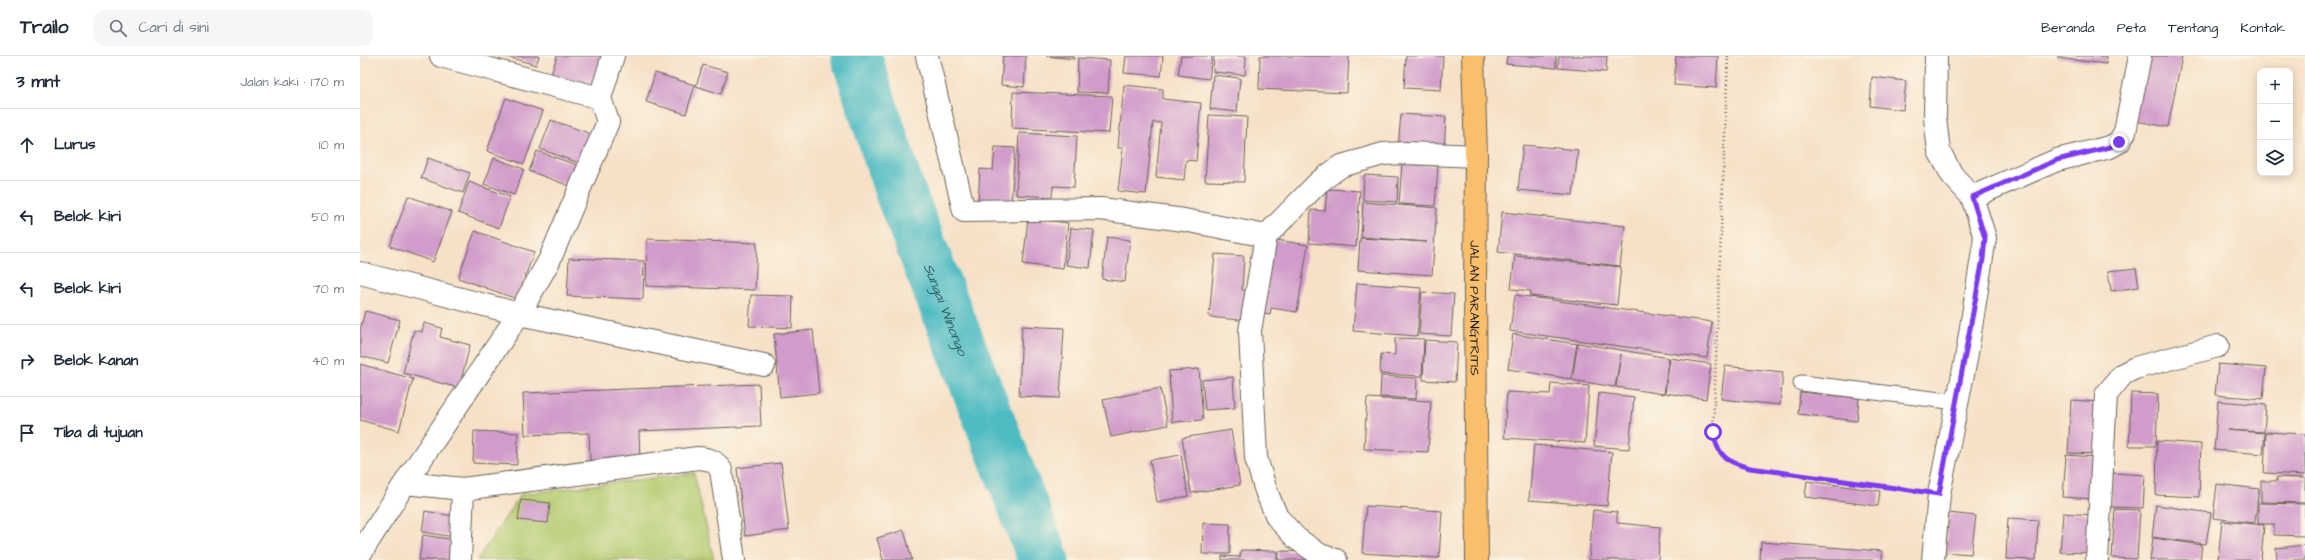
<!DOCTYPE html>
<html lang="id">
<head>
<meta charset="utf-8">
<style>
	:root { --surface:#fff; --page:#f6f6f7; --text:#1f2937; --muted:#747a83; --line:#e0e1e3 }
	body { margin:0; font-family:"Architects Daughter",sans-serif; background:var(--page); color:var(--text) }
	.controls { position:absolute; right:12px; top:12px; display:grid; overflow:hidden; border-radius:8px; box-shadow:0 2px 10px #0003 }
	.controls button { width:36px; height:36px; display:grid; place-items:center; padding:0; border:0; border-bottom:1px solid var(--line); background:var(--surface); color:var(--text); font:20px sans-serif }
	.stop { position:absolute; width:12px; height:12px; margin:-9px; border:3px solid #7c3aed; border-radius:50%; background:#fff }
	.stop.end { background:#7c3aed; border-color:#fff; box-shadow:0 1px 4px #0008 }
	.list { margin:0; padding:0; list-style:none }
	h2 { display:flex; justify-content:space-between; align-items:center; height:52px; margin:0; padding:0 16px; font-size:17px }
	h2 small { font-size:13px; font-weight:400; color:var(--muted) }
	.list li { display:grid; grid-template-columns:26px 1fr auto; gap:12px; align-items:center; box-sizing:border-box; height:72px; padding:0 16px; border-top:1px solid var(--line) }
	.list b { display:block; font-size:15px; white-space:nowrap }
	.list em { font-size:13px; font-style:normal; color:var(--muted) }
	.icon { flex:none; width:22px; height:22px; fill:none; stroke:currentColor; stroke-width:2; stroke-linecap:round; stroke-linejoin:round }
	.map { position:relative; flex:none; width:1945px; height:504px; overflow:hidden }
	header { display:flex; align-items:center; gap:24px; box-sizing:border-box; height:56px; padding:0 20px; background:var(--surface); border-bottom:1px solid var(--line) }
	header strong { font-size:19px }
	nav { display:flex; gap:22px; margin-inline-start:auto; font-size:14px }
	.search { width:280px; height:36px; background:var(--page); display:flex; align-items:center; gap:10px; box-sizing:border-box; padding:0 14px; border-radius:12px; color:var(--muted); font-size:15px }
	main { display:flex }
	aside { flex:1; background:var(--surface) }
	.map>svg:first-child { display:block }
	.green { fill:#b3cb70; stroke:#687446 }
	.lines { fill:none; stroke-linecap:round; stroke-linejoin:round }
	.river { stroke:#4dbbc2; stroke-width:51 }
	.building { fill:#d19bcb }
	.service-casing { stroke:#686158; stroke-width:17 }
	.minor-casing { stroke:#686158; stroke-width:24 }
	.primary-casing { stroke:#686158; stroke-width:24 }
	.path { stroke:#686158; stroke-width:2.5; stroke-dasharray:1 3; stroke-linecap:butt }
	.service { stroke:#fff; stroke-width:15 }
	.minor { stroke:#fff; stroke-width:22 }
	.primary { stroke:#f9bf6d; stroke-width:22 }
	.route { stroke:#7c3aed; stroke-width:5 }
	.labels { text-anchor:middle; stroke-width:3; stroke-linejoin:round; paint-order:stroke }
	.street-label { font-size:13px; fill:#1c1c1c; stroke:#fcf5e5 }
	.water-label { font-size:14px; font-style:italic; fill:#305c5e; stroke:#fcf5e5 }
</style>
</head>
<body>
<header>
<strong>Trailo</strong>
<div class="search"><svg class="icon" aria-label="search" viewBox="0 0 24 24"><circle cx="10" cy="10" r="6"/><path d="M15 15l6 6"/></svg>Cari di sini</div>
<nav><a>Beranda</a><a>Peta</a><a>Tentang</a><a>Kontak</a></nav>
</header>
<main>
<aside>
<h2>3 mnt<small>Jalan kaki · 170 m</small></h2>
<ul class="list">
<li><svg class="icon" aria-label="ahead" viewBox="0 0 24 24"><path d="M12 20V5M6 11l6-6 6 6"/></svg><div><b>Lurus</b></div><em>10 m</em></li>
<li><svg class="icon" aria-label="left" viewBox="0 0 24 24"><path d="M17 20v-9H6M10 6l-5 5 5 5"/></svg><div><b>Belok kiri</b></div><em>50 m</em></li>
<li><svg class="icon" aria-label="left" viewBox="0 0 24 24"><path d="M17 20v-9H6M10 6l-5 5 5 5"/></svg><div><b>Belok kiri</b></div><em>70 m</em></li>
<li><svg class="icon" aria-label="right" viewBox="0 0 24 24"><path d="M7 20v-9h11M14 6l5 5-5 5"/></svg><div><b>Belok kanan</b></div><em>40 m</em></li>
<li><svg class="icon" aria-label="arrive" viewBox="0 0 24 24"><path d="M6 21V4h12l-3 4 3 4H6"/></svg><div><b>Tiba di tujuan</b></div></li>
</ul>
</aside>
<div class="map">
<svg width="1945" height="504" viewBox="0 0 1945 504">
	<rect width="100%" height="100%" fill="#fcf5e5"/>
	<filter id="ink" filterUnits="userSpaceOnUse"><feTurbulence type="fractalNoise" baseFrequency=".025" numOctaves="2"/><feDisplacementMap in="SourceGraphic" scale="8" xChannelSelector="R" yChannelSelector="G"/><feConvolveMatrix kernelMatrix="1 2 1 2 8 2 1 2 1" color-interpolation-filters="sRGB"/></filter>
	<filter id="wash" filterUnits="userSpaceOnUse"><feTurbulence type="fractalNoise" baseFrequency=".012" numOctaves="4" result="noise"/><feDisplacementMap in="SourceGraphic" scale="16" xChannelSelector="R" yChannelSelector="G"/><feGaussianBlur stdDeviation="0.9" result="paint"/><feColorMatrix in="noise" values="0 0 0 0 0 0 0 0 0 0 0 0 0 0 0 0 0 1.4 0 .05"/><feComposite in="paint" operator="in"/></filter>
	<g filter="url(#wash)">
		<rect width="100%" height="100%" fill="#f6e1c7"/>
		<path class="green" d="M334,417L354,504H117L161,438Z"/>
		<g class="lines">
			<path class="river" id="s1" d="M496,0L540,136L684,504"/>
		</g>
		<g id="blocks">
			<path class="building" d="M145,0H179L176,9Z
				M197,0H250L240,32L191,19Z
				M643,0H666L664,31L641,29Z
				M686,0H714V3Z
				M766,0H803L801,20L764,17Z
				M821,0H852L849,23L818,19Z
				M854,0H886L885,19L853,16Z
				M900,0H989L987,37L899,33Z
				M1046,0H1083L1081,34L1044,32Z
				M1147,0H1196V12L1146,8Z
				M1199,0H1247L1246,16L1198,12Z
				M1316,0H1358L1356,32L1314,29Z
				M1698,0H1747L1746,8L1698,2Z
				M1784,0H1822L1808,71L1771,64Z
				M718,2L750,4L748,37L717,36Z
				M343,9L368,16L361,38L336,30Z
				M295,17L335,29L326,58L286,46Z
				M853,19L880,22L877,56L850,53Z
				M1512,21L1546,25L1543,54L1510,50Z
				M764,29L803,33V43L841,47L836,105L826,104L824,124L796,121L801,67L793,66L786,138L758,135L763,92H758Z
				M653,36L752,40L749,77L652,72Z
				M146,42L183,55L164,108L127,95Z
				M1041,58L1086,61L1084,96L1038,92Z
				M849,59L887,61L884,126L845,125Z
				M191,64L234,79L224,109L180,93Z
				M659,77L717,80L714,131L693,130L692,141L656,139Z
				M1163,89L1218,94L1213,139L1158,134Z
				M635,91L655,92L651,149L618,147L620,113L633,114Z
				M177,95L225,112L218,133L169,115Z
				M68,102L110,117L103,137L61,122Z
				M134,102L164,113L154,139L124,128Z
				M1042,108L1078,110L1075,150L1039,148Z
				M1004,119L1038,121L1037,146L1003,144Z
				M109,126L150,141L139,172L98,157Z
				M967,133L1000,135L996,191L949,187L951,154L965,155Z
				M48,140L92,156L73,206L30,190Z
				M1003,146L1077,152L1072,219L998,214L1000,182L1067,186L1001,181Z
				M1142,156L1265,170L1260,210L1138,196Z
				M668,162L708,167L703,213L663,208Z
				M711,172L734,174L730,212L706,209Z
				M115,175L174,196L157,243L98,222Z
				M747,181L770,184L765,226L742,223Z
				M287,183L397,187L395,234L286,230Z
				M910,183L948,189L937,256L911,252L910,259L898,257Z
				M855,198L884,200L882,234L892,235L889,265L849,261Z
				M1155,200L1261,211L1257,249L1170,240L1171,235L1151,233Z
				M209,202L284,205L283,243L207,240Z
				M1776,212L1779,231L1751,235L1748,215Z
				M997,227L1061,232L1057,280L993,275Z
				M1062,236L1094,238L1091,280L1059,278Z
				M391,239L433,240L432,272L389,270Z
				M1155,239L1352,266L1347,302L1150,275Z
				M5,255L40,264L28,307L0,300V274Z
				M64,267L82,272L80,281L110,289L99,332L43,317L54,274L62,276Z
				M662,270L704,272L700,342L659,340Z
				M453,274L459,337L420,341L414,278Z
				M1153,278L1217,288L1211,323L1148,313Z
				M1035,282L1064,283L1062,320L1020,318L1021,298L1035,299Z
				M1065,284L1097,286L1095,326L1063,324Z
				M1218,287L1309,302L1304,338L1256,331L1261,298L1255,331L1212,324Z
				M1310,302L1351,308L1346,343L1305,337Z
				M0,308L53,323L39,375L0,364Z
				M1858,308L1906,312L1903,343L1855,339Z
				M1365,310L1423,316L1420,349L1361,343Z
				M839,313L843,364L812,366L809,315Z
				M1021,320L1057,322L1056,343L1020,341Z
				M873,321L875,352L845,354L842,324Z
				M1191,327L1229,330L1225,387L1144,382L1147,336L1190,338Z
				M399,328L401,370L279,375L280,404L230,406L229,377L165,379L163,337Z
				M800,332L808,369L751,381L743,344Z
				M1440,336L1499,342L1497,365L1438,358Z
				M1239,337L1274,341L1269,393L1234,390Z
				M1771,337L1798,338L1796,390H1769Z
				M1007,342L1071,345L1068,396L1004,393Z
				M1711,344L1740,346L1737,398L1708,397Z
				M1858,345L1906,349L1904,376L1867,374L1905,377L1903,398L1854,394Z
				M871,374L880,429L831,437L822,382Z
				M114,375L158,377L157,409L113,407Z
				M1906,376L1945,378V419L1904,417Z
				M1797,385L1841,388L1839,441L1796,439Z
				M1174,389L1252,396L1247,450L1169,444Z
				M821,399L828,440L797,446L790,404Z
				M1706,399L1736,401L1734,443L1703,441Z
				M421,407L429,474L385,480L377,412Z
				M1753,417L1785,419L1783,452L1751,451Z
				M1917,421L1945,422V447L1901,446V425H1917Z
				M1447,425L1520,435L1518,450L1445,441Z
				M1857,428L1899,433L1895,467L1853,462Z
				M161,444L190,447L188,467L158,464Z
				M1898,447L1945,448V480L1914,479V468H1898Z
				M1796,449L1851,457L1846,488L1792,481Z
				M1006,450L1082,455L1079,502L1002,497Z
				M1755,453L1780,454L1777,503L1752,502Z
				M1233,454L1257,456V467L1300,471L1298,504H1229Z
				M65,455L98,461L95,481L62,476Z
				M1589,457L1616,460L1611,498L1585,496Z
				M1703,457L1734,459L1733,497L1700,496Z
				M1648,462L1678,464L1676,504L1646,503Z
				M1862,465L1904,469L1901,504H1858Z
				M843,467L870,468V498H842Z
				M544,474L552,504H523L517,482Z
				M63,479L95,484L91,504H59Z
				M1793,482L1842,489L1840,504H1790Z
				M1401,486L1522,495V504H1400Z
				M1945,489V504H1917L1916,492Z
				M881,494L917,495V504H862V500L880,501Z
				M919,495L953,496L952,504H918Z"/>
		</g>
	</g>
	<g filter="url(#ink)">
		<use href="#blocks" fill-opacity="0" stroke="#686158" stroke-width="1"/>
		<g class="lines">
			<defs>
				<path id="service" d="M1441,327L1597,346"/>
				<path id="minor" d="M81,0L240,42
					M567,0L604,155L741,153L824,164L906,180
					M1612,141L1697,104L1750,91L1759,86L1765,76L1780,0
					M0,217L159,258L404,309
					M45,427L103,433L338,402C349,403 355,404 361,414L374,504
					M0,498L45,427L159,258L189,205L248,66L240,42L253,0
					M100,504L103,433
					M976,504L960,499L936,482L917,461L906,435L896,402L890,275L906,180L959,126L981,110L1023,98L1047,97L1116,100
					M1573,504L1579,438L1606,303L1625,182L1612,141L1592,119L1579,95L1575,62L1576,0
					M1737,504L1746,339L1763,318L1775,312L1858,290"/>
				<g id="primary">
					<path id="s2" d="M1113,0L1116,100L1115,234L1117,504"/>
				</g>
			</defs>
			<use href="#service" class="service-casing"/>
			<use href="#minor" class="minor-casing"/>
			<use href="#primary" class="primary-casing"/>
			<path class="path" d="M1368,0L1353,376C1358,401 1367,406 1390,412L1553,434"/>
			<use href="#service" class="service"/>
			<use href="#minor" class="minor"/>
			<use href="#primary" class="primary"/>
		</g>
	</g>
	<g class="lines" filter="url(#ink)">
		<path class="route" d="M1353,376C1358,401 1367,406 1390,412L1579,438L1623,203L1625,182L1612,141L1697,104L1750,91L1759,86"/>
	</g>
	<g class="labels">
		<g class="street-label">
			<text dy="5" stroke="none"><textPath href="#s2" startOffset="252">JALAN PARANGTRITIS</textPath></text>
		</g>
		<g class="water-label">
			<text dy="5" stroke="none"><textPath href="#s1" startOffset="269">Sungai Winongo</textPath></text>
		</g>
	</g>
</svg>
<div class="controls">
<button>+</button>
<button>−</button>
<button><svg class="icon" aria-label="layers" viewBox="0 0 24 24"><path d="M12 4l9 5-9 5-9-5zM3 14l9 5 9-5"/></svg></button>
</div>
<div class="stop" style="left:1353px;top:376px"></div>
<div class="stop end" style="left:1759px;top:86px"></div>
</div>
</main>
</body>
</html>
